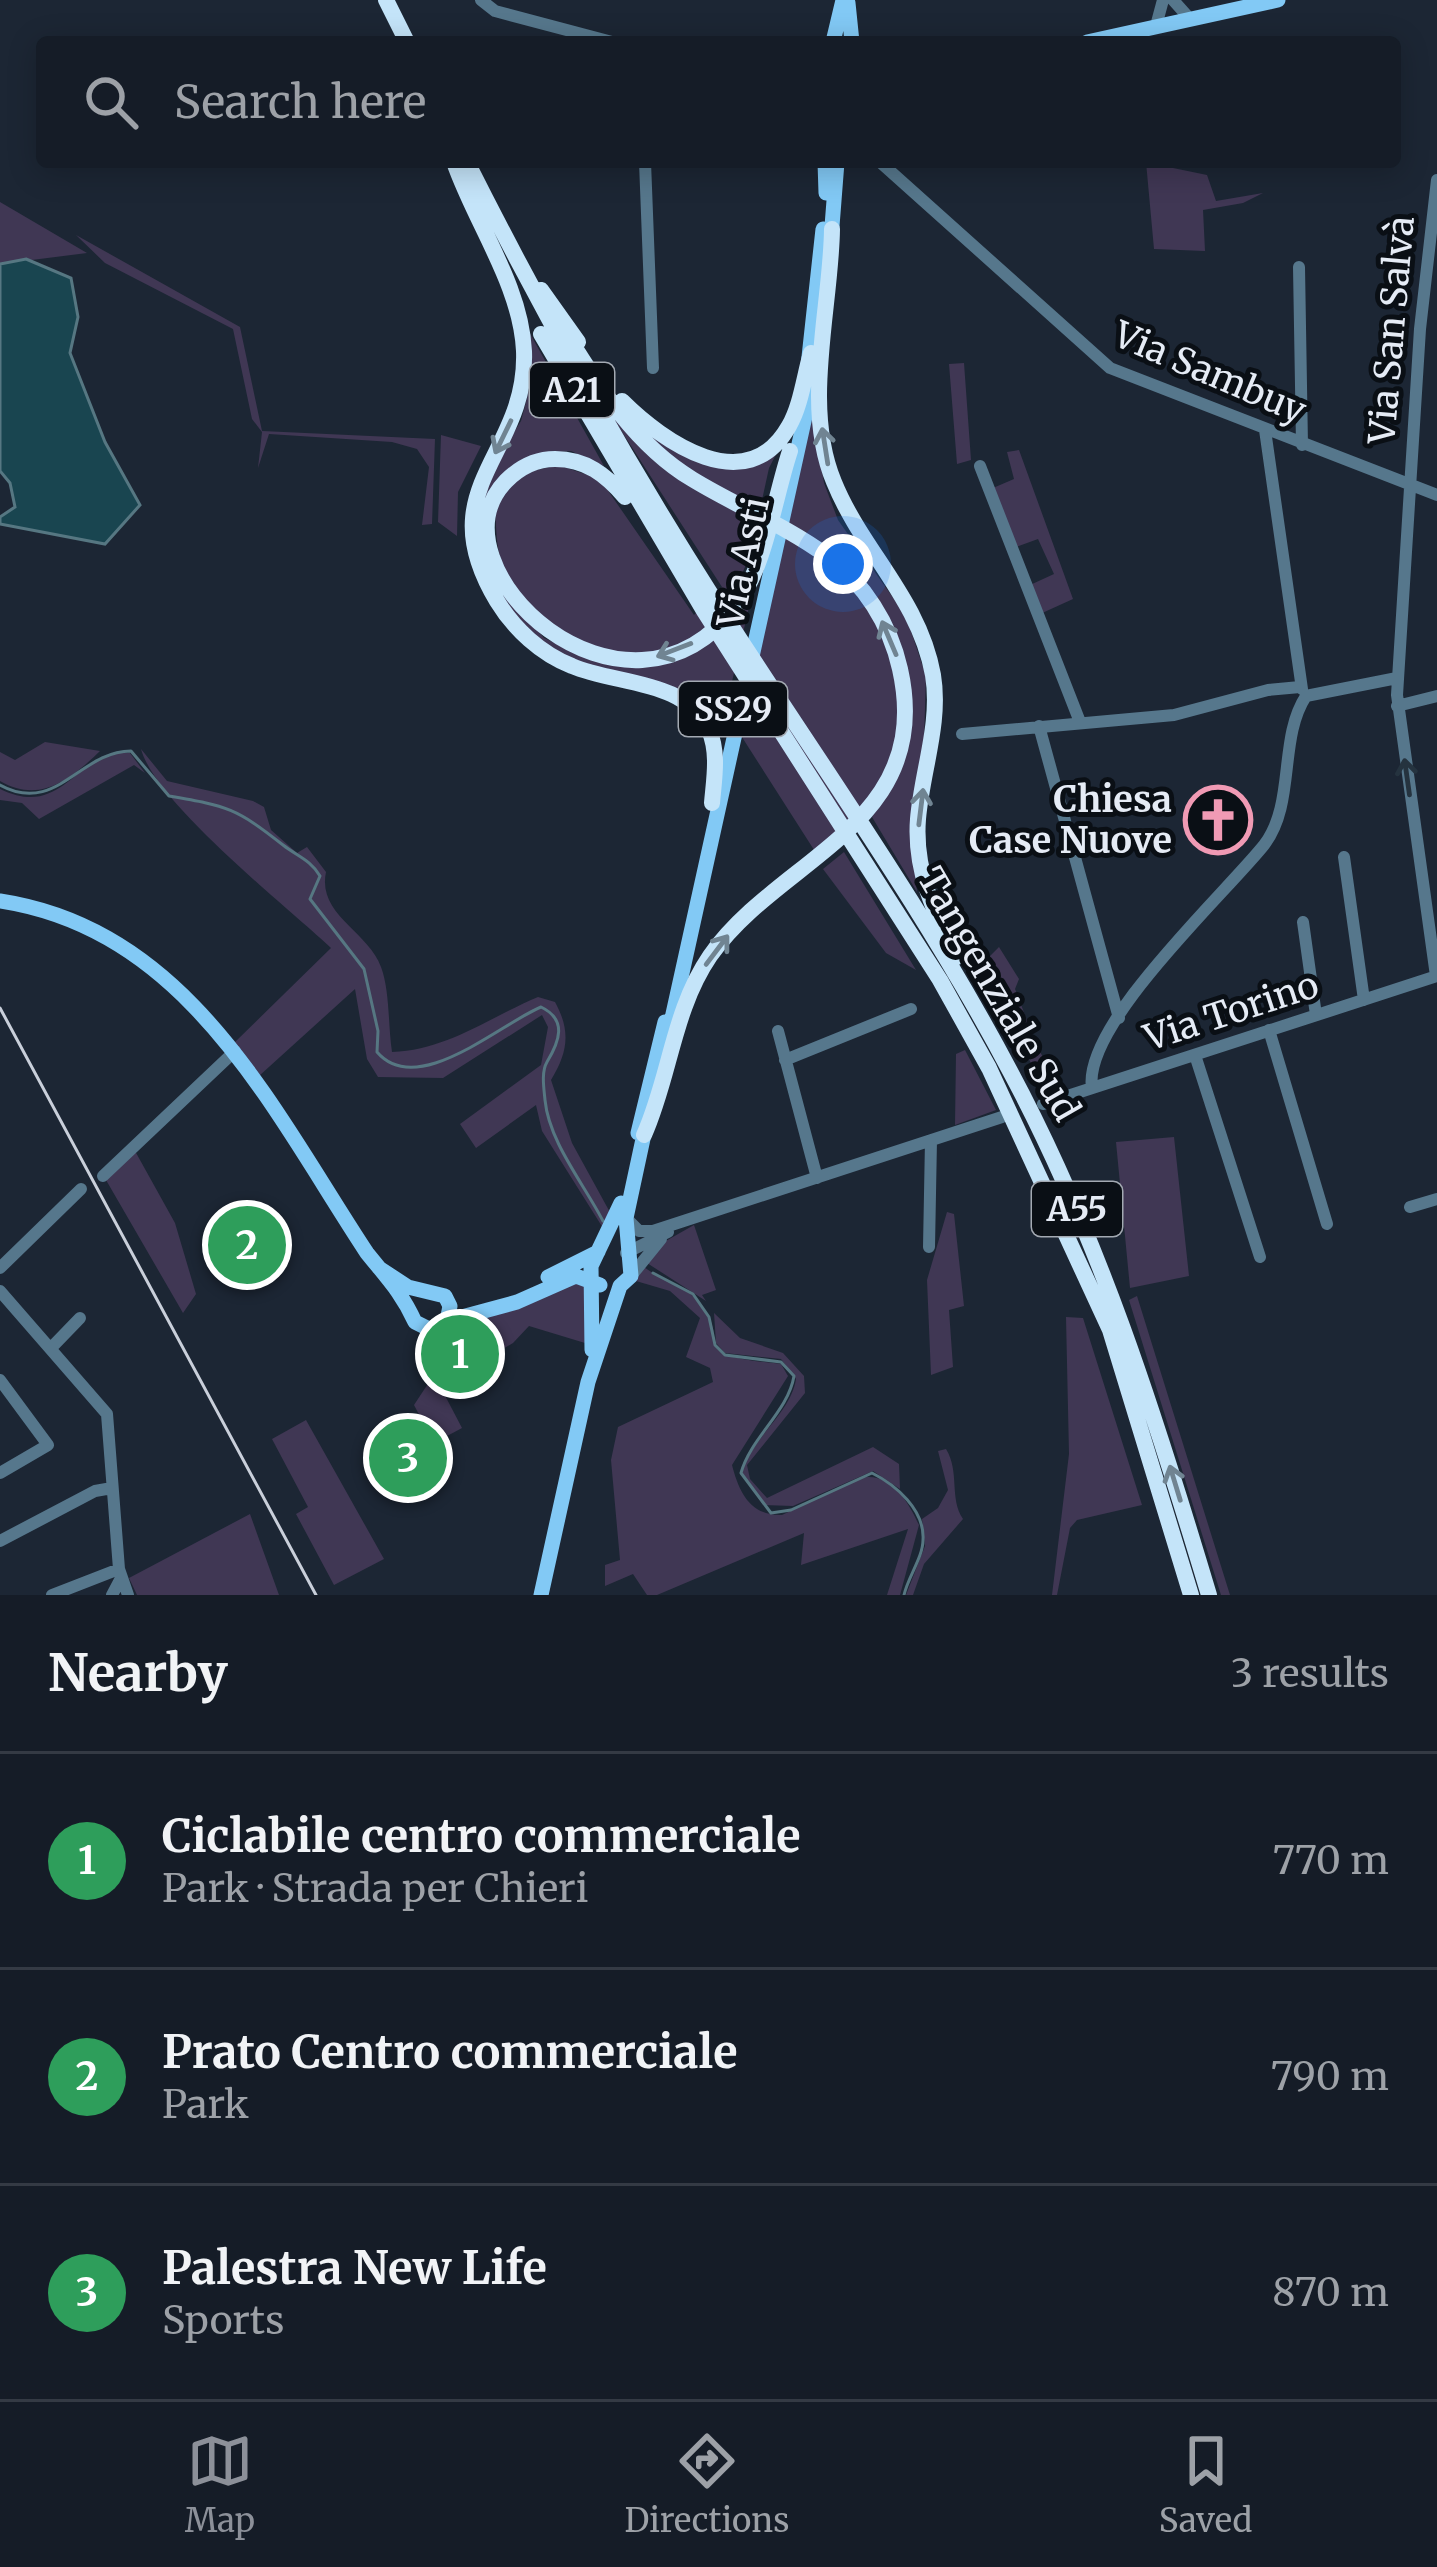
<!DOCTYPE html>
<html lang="en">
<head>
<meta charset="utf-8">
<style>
	:root { --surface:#151c27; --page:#1e252f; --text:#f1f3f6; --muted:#9da1a7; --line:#343a44; --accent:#8c9099 }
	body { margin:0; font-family:Merriweather,serif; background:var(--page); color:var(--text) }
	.you { position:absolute; left:843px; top:564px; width:42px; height:42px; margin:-30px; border:9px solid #fff; border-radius:50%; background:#1a73e8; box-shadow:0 0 0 18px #1a73e833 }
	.badge { display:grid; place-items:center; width:78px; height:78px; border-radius:50%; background:var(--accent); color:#fff; font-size:39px; font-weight:700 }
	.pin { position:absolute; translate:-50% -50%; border:6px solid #fff; box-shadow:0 3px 12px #0006 }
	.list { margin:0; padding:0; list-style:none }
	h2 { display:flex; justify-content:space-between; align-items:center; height:156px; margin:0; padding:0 48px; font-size:51px }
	h2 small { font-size:39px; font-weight:400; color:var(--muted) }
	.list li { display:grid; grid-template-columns:78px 1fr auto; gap:36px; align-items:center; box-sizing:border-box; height:216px; padding:0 48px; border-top:3px solid var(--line) }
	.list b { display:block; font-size:45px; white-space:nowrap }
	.list p { margin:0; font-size:39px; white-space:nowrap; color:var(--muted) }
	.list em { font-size:39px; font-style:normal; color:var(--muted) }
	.icon { flex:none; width:66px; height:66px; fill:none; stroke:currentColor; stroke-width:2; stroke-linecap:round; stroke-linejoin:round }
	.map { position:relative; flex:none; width:1437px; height:1595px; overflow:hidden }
	.search { position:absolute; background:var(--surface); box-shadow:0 6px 30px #0003; left:36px; right:36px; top:36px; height:132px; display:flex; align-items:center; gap:30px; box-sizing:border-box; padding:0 42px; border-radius:12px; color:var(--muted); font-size:45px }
	.sheet { height:804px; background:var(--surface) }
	nav { display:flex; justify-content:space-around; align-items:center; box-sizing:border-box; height:168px; border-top:3px solid var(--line); background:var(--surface); font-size:33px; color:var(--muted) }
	nav a { display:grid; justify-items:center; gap:6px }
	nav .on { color:var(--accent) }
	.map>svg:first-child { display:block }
	.green { fill:#403754 }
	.water { fill:#194550; stroke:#567782; stroke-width:3 }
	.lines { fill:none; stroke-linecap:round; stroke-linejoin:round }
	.stream { stroke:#567782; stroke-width:3 }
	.minor { stroke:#56778c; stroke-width:12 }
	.major { stroke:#82c9f5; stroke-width:15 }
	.highway { stroke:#c4e4f9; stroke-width:16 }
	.rail { stroke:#c9cfda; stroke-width:3 }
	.oneway { stroke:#708492 }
	.oneway2 { stroke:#25333f }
	.labels { text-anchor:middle; stroke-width:10; stroke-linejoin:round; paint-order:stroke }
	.shield { fill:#0a0f15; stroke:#a3a9b2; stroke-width:3 }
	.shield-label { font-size:33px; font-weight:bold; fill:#e5ebf5 }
	.street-label { font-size:36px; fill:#e5ebf5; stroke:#0a0f15 }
	.poi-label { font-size:36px; font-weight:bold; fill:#e5ebf5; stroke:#0a0f15; text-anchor:end }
</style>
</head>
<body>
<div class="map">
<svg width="1437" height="1595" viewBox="0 0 1437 1595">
	<rect width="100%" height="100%" fill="#1c2634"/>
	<path class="green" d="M1146,162H1171L1173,168L1207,175L1216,201L1263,193L1243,203L1203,210L1205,251L1154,249Z
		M0,202L87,253L0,264Z
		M76,235L240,327L262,431L435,439L432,524L422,525L429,467L417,449L392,442L269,434L258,468L262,432L252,419L233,329L105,263Z
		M528,330L604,466L571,451L545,453L510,469L484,506L501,587L544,638L597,662L628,665L661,659L753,589L719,739L692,699L568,660L541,644L511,614L477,544L487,475L521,421L532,379Z
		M964,363L971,460L957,464L949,364Z
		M582,370L633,436L758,521C741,622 660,695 561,631C535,614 507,585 499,553C496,539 496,522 495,507L519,474L558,465L600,479L694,615L722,587Z
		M812,409L824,483L838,520L906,616L926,676L924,741L910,822L917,892L872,817L893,779L909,704L878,605L787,524Z
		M637,421L736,466L786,435L769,468L760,509L673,461Z
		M441,435L481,446L458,492L457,536L438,522Z
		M1019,450L1073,599L1040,614L1030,585L1054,574L1038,539L1016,547L993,488L1014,479L1007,452Z
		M784,537C874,585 933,684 879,785C865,810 836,832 816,853L740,734Z
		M45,742L100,751C70,780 40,804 0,781V752L15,760Z
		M141,749L167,781L253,801L264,807L271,830L297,853L307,847L326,872C317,915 368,931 381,967C390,991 388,1026 392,1052C447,1050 488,1018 538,997L555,1002C571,1031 568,1052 551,1080L572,1143L612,1216L603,1228L542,1131L536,1105L476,1148L460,1124L541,1065L548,1027L542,1015L443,1078L378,1077L367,1059L355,989L259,1076L234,1043L331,948C286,906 155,802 141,749Z
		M113,753H130L145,773L134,765L39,819L22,803L0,800V789C56,816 69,768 113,753Z
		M844,852L916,970L886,953L823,869Z
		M999,947L1019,979L1015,989L1038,1049L1064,1090L1046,1095L992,981L984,962Z
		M965,1050L996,1110L955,1125L956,1054Z
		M1174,1137L1189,1276L1130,1288L1116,1142Z
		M135,1151L175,1223L196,1294L183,1313L106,1180Z
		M947,1212L954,1214L964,1306L949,1310L953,1367L931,1375L927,1280Z
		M694,1225L716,1290L702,1295L706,1301L647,1263L664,1242Z
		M644,1267C659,1279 681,1284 694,1297C741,1346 675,1353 781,1364L788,1376L732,1465C739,1492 750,1516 782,1515L860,1478C890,1471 908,1501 919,1525L900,1595H887L908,1529L801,1565L804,1533L657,1595H647L633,1574L605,1586V1565L620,1560L611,1460L618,1427L713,1382L710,1368L686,1357L700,1318L670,1291L636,1281Z
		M586,1283L585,1343L529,1326L513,1343L440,1386L462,1428L434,1443L414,1405L443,1361L449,1327L566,1284Z
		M1137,1296L1230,1595H1221L1129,1300Z
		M714,1313L740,1338L783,1353L804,1376L805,1393L747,1465L750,1479L767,1498L873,1447L899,1464L900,1489L873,1471L793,1506L763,1505L742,1473C752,1437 791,1413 796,1379L781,1359L725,1353L716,1343Z
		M1066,1317L1083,1318L1142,1505L1077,1520L1070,1528L1057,1595H1052L1069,1454Z
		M306,1420L384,1559L334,1585L296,1514L308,1507L272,1439Z
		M946,1449C960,1472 949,1498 963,1519L924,1564L913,1595H906L925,1546L922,1519L938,1508L948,1490L938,1451Z
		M250,1514L279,1595H137L129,1578Z"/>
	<path class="water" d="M26,259L71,278L78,317L70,353L105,442L140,505L105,544L0,524V517L15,507L10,483L0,471V264Z"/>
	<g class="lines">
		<path class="stream" d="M0,785C56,816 80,751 131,751L169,796C228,806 236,808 283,845C297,856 311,860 320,876L310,899L364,969L378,1031L377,1052C417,1099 500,1024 541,1007C568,1020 559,1042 547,1062C541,1072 544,1089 545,1100C549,1142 584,1184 603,1221
			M653,1273L693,1294L709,1317L715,1345L725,1355L781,1362L794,1376C788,1412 751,1437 741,1473L771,1513L791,1510L872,1473C896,1485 925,1510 923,1540C923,1557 908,1577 904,1595"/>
		<path class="minor" d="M481,0L495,11L612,42
			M1173,0L1190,19
			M1156,26L1163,0
			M645,162L653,368
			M880,162L1110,368L1437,495
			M1299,267L1302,445
			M1265,430L1302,689
			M980,466L1080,722
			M1397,706L1437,696
			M1039,726L1119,1018
			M962,734L1174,715L1268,690L1300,687
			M1344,857L1364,1000
			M1303,922L1316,1015
			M1436,976L1397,695L1420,329L1437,180
			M1269,1030L1327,1224
			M778,1031L817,1178
			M1195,1055L1260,1257
			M785,1060L911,1009
			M1092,1088C1082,1025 1225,894 1264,845C1296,803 1278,739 1306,696L1397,678
			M1043,1104L1437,976
			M103,1176L235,1051
			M1410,1207L1437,1199
			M627,1219L639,1231H653L1002,1117
			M929,1247L931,1140
			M626,1253L668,1232
			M0,1268L81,1189
			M631,1276L661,1239
			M0,1291L107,1414L119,1569L128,1595
			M51,1348L80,1318
			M0,1380L48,1445L0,1473
			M0,1541L95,1491L112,1488
			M52,1595L119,1569
			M112,1595L121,1578"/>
		<path class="major" d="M848,3L852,42
			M833,42L843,0
			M1087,42L1278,0
			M825,162L826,193
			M831,239L837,162
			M808,366L823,229
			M0,901C189,930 272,1109 367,1253C387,1278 402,1293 415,1322L429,1329L447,1321L450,1306L445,1296L408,1287L379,1268
			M669,1032L814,376
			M638,1133L665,1022
			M548,1277L598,1252
			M447,1321L517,1302L576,1276L600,1285
			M592,1350L591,1266L621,1203
			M541,1595L588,1382L620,1286L631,1276L626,1218L646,1125"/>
		<path class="highway" d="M386,0L407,42
			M454,162C475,223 521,285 524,351C528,456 428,487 497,601C514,629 541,654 572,666C616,685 686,679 709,730C719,753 714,779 712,803
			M467,162C542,311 622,455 712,596C812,753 923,906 1010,1071C1099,1237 1155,1415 1209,1595
			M832,229C831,308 802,406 834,482C862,551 919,598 933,675C941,723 922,771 918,819C914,870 934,913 957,957
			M541,290L578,342
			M541,334L704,611L940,980L989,1068L1110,1330L1191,1595
			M567,335C600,389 637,446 692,479C736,506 785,525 827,556C864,583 890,624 900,669C935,825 779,857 710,956C673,1010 670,1077 644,1135
			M622,401C663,442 747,501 789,426C801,405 804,377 811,353
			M625,497C606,475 586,459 555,459C536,459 520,467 506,481C424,566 626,752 736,606C766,565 774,499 790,451"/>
		<path class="rail" d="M0,1008L316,1595"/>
	</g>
	<defs><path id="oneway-shaft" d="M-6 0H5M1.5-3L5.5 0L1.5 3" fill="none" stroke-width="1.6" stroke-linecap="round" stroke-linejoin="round" transform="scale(3)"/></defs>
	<g class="oneway">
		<use href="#oneway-shaft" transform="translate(503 437) rotate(116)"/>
		<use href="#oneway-shaft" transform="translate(825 446) rotate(-99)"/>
		<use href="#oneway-shaft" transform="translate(889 638) rotate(-113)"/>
		<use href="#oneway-shaft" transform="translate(674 650) rotate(159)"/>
		<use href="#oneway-shaft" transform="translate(921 807) rotate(-83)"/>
		<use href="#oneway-shaft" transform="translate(717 950) rotate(-53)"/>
		<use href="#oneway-shaft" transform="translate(1175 1483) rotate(-107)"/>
	</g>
	<use class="oneway2" href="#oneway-shaft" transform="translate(1407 777) rotate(-98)"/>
	<defs>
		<symbol id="church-ring" viewBox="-11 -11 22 22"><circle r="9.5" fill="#0a0f15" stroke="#f09ab4" stroke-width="1.5"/><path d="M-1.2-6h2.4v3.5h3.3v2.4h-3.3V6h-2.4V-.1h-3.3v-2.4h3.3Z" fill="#f09ab4"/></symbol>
	</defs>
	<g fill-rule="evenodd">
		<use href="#church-ring" x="1180" y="782" width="76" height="76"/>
	</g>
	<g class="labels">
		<g class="shield">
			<rect x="530" y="363" width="84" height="54" rx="9"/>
			<rect x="679" y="682" width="108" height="54" rx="9"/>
			<rect x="1032" y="1182" width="90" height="54" rx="9"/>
		</g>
		<g class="shield-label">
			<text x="572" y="402">A21</text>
			<text x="733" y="721">SS29</text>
			<text x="1077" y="1221">A55</text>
		</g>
		<g class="street-label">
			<text transform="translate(1391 330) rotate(-85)" y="13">Via San Salvà</text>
			<text transform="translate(1210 372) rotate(23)" y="13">Via Sambuy</text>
			<text transform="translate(743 562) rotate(-78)" y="13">Via Asti</text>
			<text transform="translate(999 994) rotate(60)" y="13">Tangenziale Sud</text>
			<text transform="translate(1231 1011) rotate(-18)" y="13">Via Torino</text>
		</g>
		<g class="poi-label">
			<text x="1172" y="812">Chiesa<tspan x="1172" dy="41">Case Nuove</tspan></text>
		</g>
	</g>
</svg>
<div class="you"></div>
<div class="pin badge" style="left:460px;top:1354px;background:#2e9e5b">1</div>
<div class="pin badge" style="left:247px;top:1245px;background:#2e9e5b">2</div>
<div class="pin badge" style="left:408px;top:1458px;background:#2e9e5b">3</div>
<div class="search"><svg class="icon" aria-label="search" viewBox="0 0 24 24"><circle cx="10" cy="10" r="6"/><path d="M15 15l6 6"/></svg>Search here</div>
</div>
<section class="sheet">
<h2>Nearby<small>3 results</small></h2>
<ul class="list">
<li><span class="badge" style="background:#2e9e5b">1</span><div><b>Ciclabile centro commerciale</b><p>Park · Strada per Chieri</p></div><em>770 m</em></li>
<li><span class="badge" style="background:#2e9e5b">2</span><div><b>Prato Centro commerciale</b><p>Park</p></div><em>790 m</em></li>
<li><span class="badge" style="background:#2e9e5b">3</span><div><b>Palestra New Life</b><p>Sports</p></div><em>870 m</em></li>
</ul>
</section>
<nav>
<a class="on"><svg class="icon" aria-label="map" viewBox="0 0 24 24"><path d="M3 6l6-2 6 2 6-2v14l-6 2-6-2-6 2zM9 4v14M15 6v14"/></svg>Map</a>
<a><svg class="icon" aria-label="directions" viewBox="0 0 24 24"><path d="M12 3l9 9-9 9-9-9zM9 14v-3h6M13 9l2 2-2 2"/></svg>Directions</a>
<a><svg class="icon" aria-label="saved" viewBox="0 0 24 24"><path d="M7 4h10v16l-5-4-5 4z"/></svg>Saved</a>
</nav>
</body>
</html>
